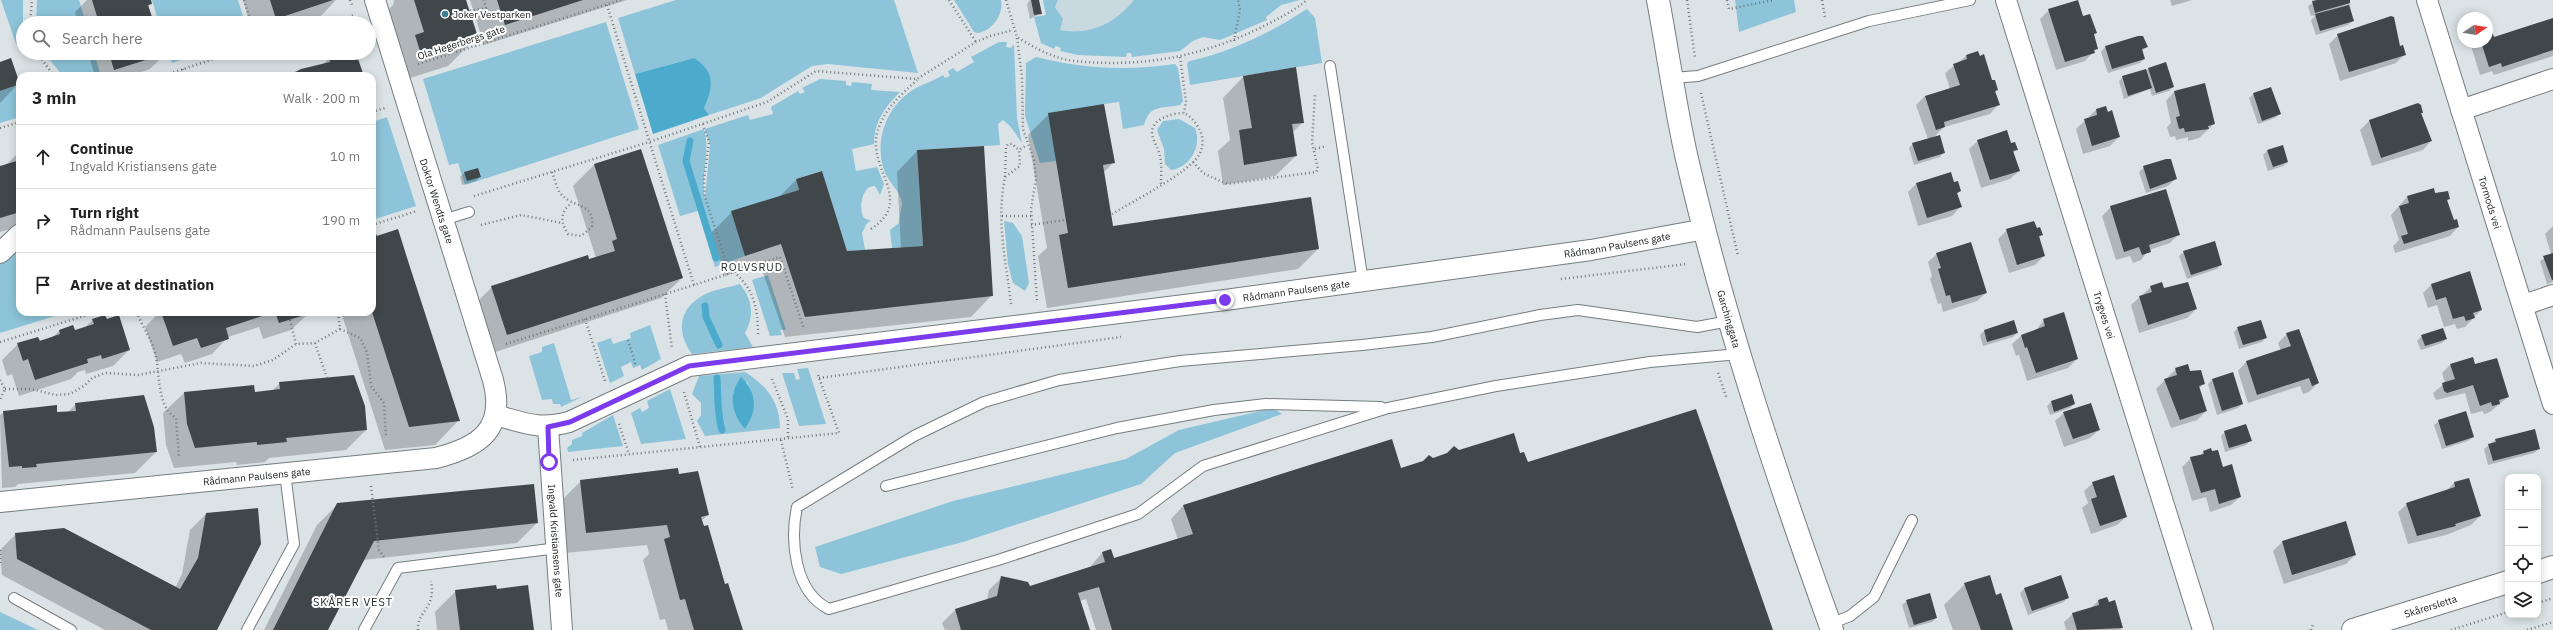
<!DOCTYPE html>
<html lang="en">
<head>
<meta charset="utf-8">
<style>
	:root { --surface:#fff; --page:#f2f2f2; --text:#222; --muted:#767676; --line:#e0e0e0 }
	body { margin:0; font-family:"IBM Plex Sans",sans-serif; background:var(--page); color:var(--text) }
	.controls { position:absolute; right:12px; bottom:12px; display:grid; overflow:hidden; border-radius:8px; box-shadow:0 2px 10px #0003 }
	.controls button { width:36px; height:36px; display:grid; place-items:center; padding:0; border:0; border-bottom:1px solid var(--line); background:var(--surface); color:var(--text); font:20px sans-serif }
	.compass { position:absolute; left:2457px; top:12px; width:36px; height:36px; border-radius:50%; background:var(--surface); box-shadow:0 2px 10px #0003; rotate:78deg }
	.stop { position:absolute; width:12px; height:12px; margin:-9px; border:3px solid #7c3aed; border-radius:50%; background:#fff }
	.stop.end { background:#7c3aed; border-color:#fff; box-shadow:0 1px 4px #0008 }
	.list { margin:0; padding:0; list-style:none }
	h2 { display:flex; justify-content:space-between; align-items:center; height:52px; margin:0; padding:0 16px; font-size:17px }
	h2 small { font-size:13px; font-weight:400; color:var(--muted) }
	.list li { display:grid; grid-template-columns:26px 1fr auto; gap:12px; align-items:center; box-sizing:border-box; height:64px; padding:0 16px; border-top:1px solid var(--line) }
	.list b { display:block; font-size:15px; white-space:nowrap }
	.list p { margin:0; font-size:13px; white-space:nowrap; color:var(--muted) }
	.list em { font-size:13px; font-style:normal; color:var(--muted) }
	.icon { flex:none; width:22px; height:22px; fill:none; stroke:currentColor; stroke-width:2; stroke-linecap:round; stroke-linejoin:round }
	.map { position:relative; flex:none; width:2553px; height:630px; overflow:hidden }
	.search { position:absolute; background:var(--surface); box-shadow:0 2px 10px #0003; left:16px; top:16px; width:360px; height:44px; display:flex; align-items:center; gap:10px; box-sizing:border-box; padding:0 14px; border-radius:22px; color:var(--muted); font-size:15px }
	.panel { position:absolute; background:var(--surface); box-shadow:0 2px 10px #0003; left:16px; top:72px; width:360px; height:244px; border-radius:12px }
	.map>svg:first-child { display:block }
	.built { fill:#c9d9e0 }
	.green { fill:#8dc4d9; fill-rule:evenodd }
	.forest { fill:#4cabcc }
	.shadow { fill:#0003 }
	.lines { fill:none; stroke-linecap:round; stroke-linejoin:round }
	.stream { stroke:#4cabcc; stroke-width:7 }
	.building { fill:#40474a }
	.lane-casing { stroke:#767d80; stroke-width:12 }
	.street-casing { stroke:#767d80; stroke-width:22 }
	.secondary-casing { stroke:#767d80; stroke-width:24 }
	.path { stroke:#73787a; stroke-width:2.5; stroke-dasharray:1 3; stroke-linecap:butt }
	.lane { stroke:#fff; stroke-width:10 }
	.street { stroke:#fff; stroke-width:20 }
	.secondary { stroke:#fff; stroke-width:22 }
	.route { stroke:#7c3aed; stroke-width:5 }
	.poi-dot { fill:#407e94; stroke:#fff; stroke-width:1.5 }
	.labels { text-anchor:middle; stroke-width:4; stroke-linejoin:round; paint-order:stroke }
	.poi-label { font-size:10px; fill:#181b1c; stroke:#fff; text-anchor:start }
	.street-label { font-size:10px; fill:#181b1c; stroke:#fff }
	.neighbourhood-label { font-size:11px; letter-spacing:1px; fill:#262c2e; stroke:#fff }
</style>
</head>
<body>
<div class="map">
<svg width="2553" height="630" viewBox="0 0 2553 630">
	<rect width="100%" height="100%" fill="#dbe3e6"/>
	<path class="built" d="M1043,0H1135L1120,16L1109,22L1086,32H1074L1060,30L1048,24Z"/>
	<path class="green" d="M1,0H23V42L16,44Z
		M37,0H79L86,23H36Z
		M152,0H238L245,23H159Z
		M676,0H894L918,73L828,64L812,66L761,98L709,115L704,108L694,58L635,74L618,18Z
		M954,0H1001C1004,14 992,31 978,33L974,32Z
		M1043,0H1058L1055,7L1063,19L1060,30C1089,36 1116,23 1134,0H1300L1281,5L1266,17L1267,20L1220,40L1203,37L1193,41L1180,51L1132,57L1131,53H1127L1126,57L1078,55L1060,51L1061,48L1056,46L1054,49L1041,43L1034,17L1046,15Z
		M1735,0H1794L1796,12L1739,32Z
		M1307,9L1315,18L1322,63L1190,85L1187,63L1190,61C1233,51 1270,33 1307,9Z
		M606,22L639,129L465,185L458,163L449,165L423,79Z
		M999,42H1007L1006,47L1011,48L1014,44L1017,118L1022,143L1010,126L1003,120L998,124L1000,145L917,150L923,246L892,248L890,230L899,223C899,216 901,211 902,205C903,195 889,182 885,173C873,142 886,105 916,88C925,83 934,81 943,75L945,78L950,76L948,71L953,68L957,72L974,62L971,57Z
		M44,53H94L101,76H63Z
		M168,53H202L172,63Z
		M1036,57C1083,69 1127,71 1175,64L1178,68L1183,101L1180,105C1161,109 1150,104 1144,125L1123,129L1119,102L1104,104L1056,161L1040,163L1025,116L1026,63Z
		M820,79L846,81V85L851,86L852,82L872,84L871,90L900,92C885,107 874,122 874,144L852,149L856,171L877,167L884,184L880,195L875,186C862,185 858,209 864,218L871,221L867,223L862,233L865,250L847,251L821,171L796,179L799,190L745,256L715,267L698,211L680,216L658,145L704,129C711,153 700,175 705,198L710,145L705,129L748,115L750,120L773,114L771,107L798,91L800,94L805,92L802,88Z
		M20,84V117L0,123V91Z
		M387,117L416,206L372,220V122Z
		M1179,119L1195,128C1202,145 1191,167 1171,170L1165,164L1164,149L1157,130L1163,121Z
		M1004,221L1013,223L1022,236L1029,283L1025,291L1013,283L1008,264Z
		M20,237V312H68L0,333V244Z
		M768,275L786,330H780L782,335L770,336L752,280Z
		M740,284C752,299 755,315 745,333L753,347L692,354C678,335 677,312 699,298C709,290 727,288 740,284Z
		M650,325L661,359L642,370L640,365L633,368L631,362L621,367L624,376L610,383L597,343L611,338L613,344L631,338L630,333Z
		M554,343L571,400L582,397L561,407L560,404H553L552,399L542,400L529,356L542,352V347Z
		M808,368L826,424L799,426L782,373H794L796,380L800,379L797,369Z
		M745,372C766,385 780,402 780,428L705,436L697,421L701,415V403L692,394L699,376ZM747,382C755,396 756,416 745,429L735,414L733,393Z
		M670,389L686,439L641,444L631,413L640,408L642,412L649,408L647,401Z
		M1273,408L1282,414L1175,453L1141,484L963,542L841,574L820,567L815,547L953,501L1126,459L1179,430Z
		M613,415L623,446L568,452L567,448L572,444V440L582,436V433Z
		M0,612L38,630H0Z"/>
	<path class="forest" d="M694,58C716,72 713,87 704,108L709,115L653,134L635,74Z
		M741,377C757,392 758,411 745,429C731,413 728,395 741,377Z"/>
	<path class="shadow" d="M87,0H150L151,3L148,7L153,23H78L75,12Z
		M243,0H336L318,19L304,23H250Z
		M394,0H465L476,33L470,39L472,42L448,66L407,79L386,12L393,5Z
		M470,0H627L484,45Z
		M1030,0H1038L1041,13L1030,19L1027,4Z
		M2170,0H2192L2172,6Z
		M2318,0H2349L2353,21L2348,25L2316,35L2311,20L2316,15L2311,16L2308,6Z
		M2049,10L2082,18L2095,33L2093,35L2097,48L2085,61L2056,70L2040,19Z
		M2553,18V56L2494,75L2492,71L2480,75L2471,46L2475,42H2487V35L2493,38Z
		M2338,35L2399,47L2405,54L2396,63L2340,81L2329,44Z
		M2143,37L2146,47L2142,51L2144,59L2140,63L2108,73L2101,52L2105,47Z
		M1977,52L1997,90L1995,93L1998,105L1990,114L1944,127L1933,138L1944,152L1940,157L1914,165L1909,148L1913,144L1928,139L1916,105L1925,96L1950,89L1945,73L1966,56Z
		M88,53H166L150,69L129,76H95Z
		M346,53H355L363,76H288L322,66L329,58Z
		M0,63L18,84L0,103Z
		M2148,69L2173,87L2169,91L2152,96L2150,89L2124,99L2119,81L2123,77Z
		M1243,77L1303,122L1292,133L1296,156L1275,176L1223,185L1218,151L1230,140L1223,98Z
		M2174,92L2214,124L2199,138L2188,141V137L2176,140L2175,136L2170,137L2167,127L2171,123L2166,101Z
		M2254,94L2280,114L2275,118L2258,124L2249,98Z
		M2418,104L2431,141L2423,150L2372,166L2360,130L2369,121Z
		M2096,110L2119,137L2110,146L2083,154L2076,129Z
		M1049,114L1113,163L1104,172L1113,227L1318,249L1298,269L1047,308L1038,256L1047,248L1028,135Z
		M1978,141L2010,144L2017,149L2013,153L2019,171L2010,179L1981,188L1969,149Z
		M641,150L682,278L661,298L486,355L471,308L492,287L596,258L573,186L594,165Z
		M20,151V226L0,232V167L6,165Z
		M917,151L991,296L971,317L785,337L760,264L725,276L711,233L732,212L778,198L796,180L821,172L846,252L901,249L897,172Z
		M2267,151L2287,162L2283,166L2268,171L2263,155Z
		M2144,167L2176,178L2168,186L2146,193L2139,172Z
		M464,173L480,177L476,181L462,185L460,177Z
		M1954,183L1960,191L1957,194L1960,207L1952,216L1918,226L1908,192L1916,184Z
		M2433,189L2435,194L2449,198L2447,201L2453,221L2458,227L2450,236L2395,253L2393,246L2399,240L2391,215L2407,197Z
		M2111,207L2179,234L2170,243L2149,250L2141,260L2133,263L2130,256L2116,260L2102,216Z
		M2553,226V282L2547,284L2540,261L2551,254L2545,234Z
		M397,230L458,421L435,445L385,450L341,312H372V237Z
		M2007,230H2036L2042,235L2038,238L2044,256L2035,265L2009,273L1998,239Z
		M2184,252L2221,265L2217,269L2187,279L2179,256Z
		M1937,254L1986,293L1977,301L1943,312L1941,303L1938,304L1930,279L1932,276L1928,262Z
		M2432,284L2481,310L2465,327L2457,329L2455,324L2444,327L2437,305L2428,308L2423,293Z
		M2151,287L2163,290L2196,309L2187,318L2139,333L2131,305Z
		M160,312H310L291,330L263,339L259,327L228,337L212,354L185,363L181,354L157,362L145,327Z
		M93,320L129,350L113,366L86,374L85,370L78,372L71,379L19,396L12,374L7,376L2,360L18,344L52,338L59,331H74L85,327Z
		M2044,320L2077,359L2068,368L2027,381L2019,355L2016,356L2012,344L2021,336L2036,330Z
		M2014,321L2017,332L2013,337L1983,346L1980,335L1984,331Z
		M2238,328L2266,337L2262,342L2239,349L2234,332Z
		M2287,334L2318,383L2309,392L2303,394L2300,386L2248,403L2238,371L2246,362L2281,351L2278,343Z
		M2422,336L2446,339L2442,343L2421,350L2417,341Z
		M2451,364L2475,366L2508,397L2490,412L2484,414L2483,411L2471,414L2465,393L2436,400L2433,393L2445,383L2442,373Z
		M2176,369L2190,372L2204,383L2199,389L2206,411L2197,420L2171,428L2156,389Z
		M2212,380L2242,404L2238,408L2217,415L2208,384Z
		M280,383L366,430L346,450L269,458L265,462L237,465L236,462L174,468L166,445L163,413L184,393L253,386L254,393L272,391Z
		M2051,402L2074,404L2070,408L2050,415L2047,406Z
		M76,404L156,452L135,473L18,484L15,487L2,488L0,415L4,412L67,413Z
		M2064,413L2099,430L2090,438L2064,447L2055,421Z
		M2439,421L2473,437L2468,441L2442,449L2434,425Z
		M2225,432L2250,441L2246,445L2225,452L2221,436Z
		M1391,440L1400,469L1459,451L1520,454L1527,463L1772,630H1096L1086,599L1080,601L1089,630H945L942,623L955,610L987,600L989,590L1002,577L1029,587L1090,567L1102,553L1110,550L1113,560L1178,540L1171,519L1183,506Z
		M2495,440L2539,449L2534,453L2488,465L2484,449Z
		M2204,451L2222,468L2240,497L2231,505L2210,512L2206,497L2192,501L2182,467L2191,458L2200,456Z
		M678,475L708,515L701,521L742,630H668L665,619L660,620L643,560L649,554L647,545L565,553L560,502L581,481Z
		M2093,483L2126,517L2117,525L2091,534L2082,508L2088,503L2084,491Z
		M2454,483L2480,516L2471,525L2446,535L2408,544L2398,512L2407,504L2446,491Z
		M338,504L537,523L517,543L363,560L327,630H264L317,525Z
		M206,514L216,630H105L2,575L0,550L16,534L175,588L182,574L190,530Z
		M2345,523L2355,555L2346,564L2284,584L2273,551L2282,542Z
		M1965,584L1996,596L2012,630H1953L1944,605Z
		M2024,589L2068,597L2064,602L2028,615L2020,593Z
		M497,590L533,630H437L435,612L456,591Z
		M1907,601L1936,618L1932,622L1909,628L1902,605Z
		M2098,601L2122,628L2120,630H2066L2064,622L2073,614L2091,608Z"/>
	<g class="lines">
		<path class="stream" d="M690,141L686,161L716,258
			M705,306L706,317L719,345
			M717,378C718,395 717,414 722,430"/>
	</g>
	<path class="building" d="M92,0H151L152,4L148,5L154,23H99Z
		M270,0H333L276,19Z
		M414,0H466L477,34L470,36L473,43L431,56L429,49L420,51L415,35L424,32Z
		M497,0H583L505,25Z
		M1031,0H1039L1042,14L1034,15Z
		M2078,0L2083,16L2090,14L2097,33L2094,34L2098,49L2094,50L2095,53L2065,62L2048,9Z
		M2317,0H2350V3L2315,13L2312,1Z
		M2349,5L2354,21L2320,31L2315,14Z
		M2391,16L2394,17L2400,46L2403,45L2406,55L2349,72L2337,34Z
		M2553,18V50L2502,67L2501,63L2489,67L2481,42H2487V34L2492,32L2494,37Z
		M2138,36H2143L2148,47L2142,49L2145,59L2112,69L2105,46Z
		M1978,51L1980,56L1984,54L1992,80H1995L1998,90L1995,91L2000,105L1944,122L1945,127L1936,130L1925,96L1960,85L1953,64L1967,59L1966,55Z
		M109,53H168L114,70Z
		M343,53H356L364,76H287L301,69L330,62L329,57Z
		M11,58L20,84L0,91V62Z
		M2166,62L2174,87L2156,93L2148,68Z
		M1296,67L1304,123L1292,124L1297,156L1244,165L1239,130L1252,128L1243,76Z
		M2146,69L2152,88L2128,96L2122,76Z
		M2205,83L2215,124L2208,126L2209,129L2185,132L2184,128L2179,129L2176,117L2180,116L2174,91Z
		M2271,87L2281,114L2262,121L2253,93Z
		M2418,103L2421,105L2423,113H2421L2432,141L2381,158L2369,120Z
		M1104,104L1115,163L1103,165L1113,226L1311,197L1319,249L1068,288L1059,235L1068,233L1048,113Z
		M2106,106L2108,112L2112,110L2120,137L2092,146L2084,119L2097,115L2096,109Z
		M2007,130L2011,143L2015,142L2018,150L2013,151L2020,171L1990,180L1977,140Z
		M1940,135L1945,153L1918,161L1912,143Z
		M2283,145L2288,162L2273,167L2267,150Z
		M984,146L993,296L805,317L781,244L745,256L731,211L799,190L796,179L822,171L847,251L923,246L917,150Z
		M641,149L683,278L507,335L491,286L588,255L589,259L615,251L612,241L617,239L594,164Z
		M2166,159H2171L2177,179L2150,189L2143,166Z
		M20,160V212L0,218V166Z
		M478,168L481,177L467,181L464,172Z
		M1951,172L1954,182L1958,181L1961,191L1957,193L1962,207L1927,218L1916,183Z
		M2434,188L2435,193L2448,191L2450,199L2447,200L2454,220L2457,219L2459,227L2404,244L2401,236L2408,234L2399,206L2409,203L2407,196Z
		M2166,189L2180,235L2149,245L2151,252L2142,255L2139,247L2124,252L2110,206Z
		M2034,221L2037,228L2040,227L2043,235L2039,236L2045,256L2017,265L2006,229Z
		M398,229L409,264L460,421L409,427L372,312V235L376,234L377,236Z
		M2215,241L2222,265L2191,275L2183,251Z
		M1971,242L1987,293L1952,303L1950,295L1946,296L1938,269L1941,268L1936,253Z
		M2553,253V280H2552L2543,256Z
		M2470,271L2482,310L2473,313L2475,318L2466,321L2464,316L2453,319L2446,297L2436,300L2431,284Z
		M2162,282L2164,288L2188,282L2197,309L2148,325L2139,296L2152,292L2150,286Z
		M161,312H274L226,328L229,339L201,348L197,338L173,346Z
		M275,312H307L308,314L279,323Z
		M2064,312L2078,359L2036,373L2027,347L2025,348L2021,335L2045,326L2043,319Z
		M105,315L107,319L119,315L130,350L102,359L101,355L87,359L88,363L35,380L28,359L23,361L17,343L38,337L40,341L60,334L59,330L73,325L75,330L94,324L92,319Z
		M2014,320L2018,333L1987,342L1984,330Z
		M2261,320L2267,338L2243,345L2237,327Z
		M2443,328L2447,339L2425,346L2421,335Z
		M2299,329L2319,383L2312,386L2309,378L2257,395L2246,361L2291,346L2286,333Z
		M2473,357L2475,364L2497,358L2509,397L2499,400L2500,404L2492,406L2491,402L2480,406L2473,385L2447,393L2444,391L2442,383L2455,379L2450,364Z
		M2188,364L2190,371L2201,370L2205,384L2199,386L2207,411L2180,420L2164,379L2177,375L2175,368Z
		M2233,372L2243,404L2222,411L2212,379Z
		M354,375L365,406L367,430L286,438L287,442L257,445V442L195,448L187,424L184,392L254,385L255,392L280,389L279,382Z
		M2072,394L2075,404L2054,412L2051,401Z
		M144,395L154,427L157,452L36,464L37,467L22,468V466L9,467L3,411L57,405V412L76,411L75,403Z
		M2091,403L2100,430L2073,439L2063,412Z
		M1696,409L1773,630H1112L1099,587L1078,593L1090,630H961L955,609L997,596L1001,576L1028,582L1030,586L1105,562L1102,552L1111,549L1114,558L1193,534L1183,505L1392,439L1401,468L1423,461L1429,455L1433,458L1447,453L1454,446L1459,450L1514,433L1520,453L1524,452L1528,462Z
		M2466,411L2474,437L2446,446L2438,420Z
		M2246,424L2252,441L2229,448L2224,431Z
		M2535,429L2540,449L2493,461L2488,444L2496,442L2495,439Z
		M2211,448L2212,451L2218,450L2223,467L2232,464L2241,497L2219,504L2215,489L2201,493L2190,457L2204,454L2203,451Z
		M678,468L679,474L698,471L709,515L701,517L704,526L708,525L725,584L728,583L743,630H694L685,599L680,600L664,539L670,537L667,525L586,533L580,480Z
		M2114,475L2127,517L2100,526L2091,499L2097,497L2092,482Z
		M2469,478L2481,516L2455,524L2456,526L2417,536L2406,503L2455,487L2454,482Z
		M534,484L538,523L374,541L328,630H273L337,503Z
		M258,508L261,544L217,630H151L17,559L15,533L64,528L180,589L198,558L206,513Z
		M2346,521L2356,555L2292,575L2282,541Z
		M1990,575L1996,595L2001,593L2013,630H1981L1964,583Z
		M2061,575L2069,598L2032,611L2024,588Z
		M496,585L497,589L528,585L534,630H460L455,590Z
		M1930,593L1937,618L1914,625L1906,600Z
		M2107,597L2109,602L2115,600L2123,628L2077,630L2072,613L2099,605L2098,600Z"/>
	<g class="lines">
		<defs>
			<path id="lane" d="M1330,66L1363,282
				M1672,78L1698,76L1869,21L1970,0
				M443,220L469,212
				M1729,321L1697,327L1578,310L1540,315L1432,337L1362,345L1180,361L1059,380L984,402L914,436L797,507C790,540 794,592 829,609L998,560L1138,514L1203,466L1388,408L1496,386L1650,362L1739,354
				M886,486L1117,428L1214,410L1266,404L1381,407
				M14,598L71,630
				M1830,624L1850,616L1874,597L1912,520
				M247,630L294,544L285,473
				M364,630L398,568L558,548"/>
			<g id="street">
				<path id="s1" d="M2006,0L2203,630"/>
				<path id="s2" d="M2427,0L2553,404"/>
				<path d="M2461,110L2553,79"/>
				<path d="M0,253L20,234"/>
				<path d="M2524,305L2553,295"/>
				<path id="s3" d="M495,415C526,423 537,430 569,422L689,366L1225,300L1591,250L1705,229"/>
				<path id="s4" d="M548,427L562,630"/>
				<path id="s5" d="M0,502L436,458C479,447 506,430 493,380L375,0"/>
			</g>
			<g id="secondary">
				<path id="s6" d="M1658,0C1668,53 1675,106 1687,159C1724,319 1776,475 1832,630"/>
				<path d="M2538,572L2553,567"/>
				<path id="s7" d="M2353,630L2508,582"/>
			</g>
		</defs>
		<use href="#lane" class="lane-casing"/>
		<use href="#street" class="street-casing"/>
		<use href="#secondary" class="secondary-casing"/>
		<path class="path" d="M244,0L251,23
			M350,0L352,5
			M949,0L976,42
			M1006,0L1017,37C1035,48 1054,59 1075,61C1144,68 1205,56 1266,25C1281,17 1294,11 1307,0
			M1687,0L1695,58
			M1727,0L1729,9L1774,0
			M1822,0L1825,17
			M607,5L694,285L780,257L804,329
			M470,11L486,8L484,0
			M30,23L32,0
			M329,23L355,15
			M1017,38L1022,77L1023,129L1034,160L1036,179L1031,209L1037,302
			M1234,41L1240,10L1238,0
			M37,53L54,76
			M1180,57L1186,101L1184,113
			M418,64L621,0
			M183,69L185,76
			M162,76L232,53
			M1701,93L1738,256
			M372,112L385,108
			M703,124L709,142L704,180L705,197L730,274
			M0,128L20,122
			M1315,149L1326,146
			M1193,162L1203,173L1227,184L1316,172L1318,169L1312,143L1315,94
			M552,172C555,179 556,189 562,195C574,208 595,203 592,227L581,236L568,234C560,222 560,211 572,203
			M1005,177L1006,147L1008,144H1012L1019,150
			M474,196L649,142L767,102L816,71L917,79L976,42L990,36L1013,30
			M1112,214C1130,203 1190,172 1199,155C1203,148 1204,139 1200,131C1197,124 1192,117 1184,113C1171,113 1147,120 1153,138C1155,144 1159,150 1160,156C1162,165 1161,175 1161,184
			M1002,216H1031
			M372,225L417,211
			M481,225L521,215L562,223
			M1031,225L1065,220
			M871,229C915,200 868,171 877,133C883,110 901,95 917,80
			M734,272C754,289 758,309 758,334
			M1561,279L1687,264
			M665,294L672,349
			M1011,304C1006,262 996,220 1005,177L1020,166L1019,150L1027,145
			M137,312C141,325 150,336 154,349C161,369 155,406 176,418L179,457
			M585,319L605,381
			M290,320L296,344
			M340,329L360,338L367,352L371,386L384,403L386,437
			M628,340L636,366
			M0,342L97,312
			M315,343L327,378
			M506,344L694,285
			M1718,373L1727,399
			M819,378L1121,337
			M772,379L788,419V439
			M0,380L5,389L0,400
			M5,389H31L56,395L70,394L84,386L92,378L105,373L138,375L201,363L254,366L273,360L296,344L315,343L340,329L338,312
			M684,392L700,447
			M619,424L629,454
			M781,440L793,490
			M573,460L839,433L817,372
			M371,486L379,550L384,557
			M0,550V563
			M2538,603L2553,598
			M418,630C417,610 436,610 431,581
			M2311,630L2313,624
			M2451,630L2508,612
			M2527,630L2553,622"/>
		<use href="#lane" class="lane"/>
		<use href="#street" class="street"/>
		<use href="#secondary" class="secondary"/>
	</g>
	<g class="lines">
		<path class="route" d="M549,462L548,427L570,422L689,366L1225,300"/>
	</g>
	<circle class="poi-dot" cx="445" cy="14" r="4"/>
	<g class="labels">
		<g class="poi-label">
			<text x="453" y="18">Joker Vestparken</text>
		</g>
		<g class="street-label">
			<text transform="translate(461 42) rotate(-18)" y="4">Ola Hegerbergs gate</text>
			<text transform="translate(437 201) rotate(72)" y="4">Doktor Wendts gate</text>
			<text dy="4" stroke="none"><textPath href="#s2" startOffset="212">Tormods vei</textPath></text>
			<text dy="4" stroke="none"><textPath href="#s3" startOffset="1144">Rådmann Paulsens gate</textPath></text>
			<text dy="4" stroke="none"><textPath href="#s3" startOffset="820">Rådmann Paulsens gate</textPath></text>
			<text dy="4" stroke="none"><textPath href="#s1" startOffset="330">Trygves vei</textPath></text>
			<text dy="4" stroke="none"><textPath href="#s6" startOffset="327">Garchinggata</textPath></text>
			<text dy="4" stroke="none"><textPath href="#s5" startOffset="258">Rådmann Paulsens gate</textPath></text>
			<text dy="4" stroke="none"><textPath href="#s4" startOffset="114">Ingvald Kristiansens gate</textPath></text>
			<text dy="4" stroke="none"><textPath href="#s7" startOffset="81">Skårersletta</textPath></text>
		</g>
		<g class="neighbourhood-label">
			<text x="752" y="271">ROLVSRUD</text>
			<text x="353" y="606">SKÅRER VEST</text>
		</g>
	</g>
</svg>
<div class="controls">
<button>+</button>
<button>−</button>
<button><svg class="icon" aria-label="locate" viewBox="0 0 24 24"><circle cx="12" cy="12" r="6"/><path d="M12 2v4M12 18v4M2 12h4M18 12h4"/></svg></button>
<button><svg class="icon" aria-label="layers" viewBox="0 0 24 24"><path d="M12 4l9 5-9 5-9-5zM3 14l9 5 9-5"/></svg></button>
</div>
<svg class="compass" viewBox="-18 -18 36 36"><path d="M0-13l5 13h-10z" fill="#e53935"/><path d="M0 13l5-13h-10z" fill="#767676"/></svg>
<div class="stop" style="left:549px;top:462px"></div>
<div class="stop end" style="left:1225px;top:300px"></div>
<div class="search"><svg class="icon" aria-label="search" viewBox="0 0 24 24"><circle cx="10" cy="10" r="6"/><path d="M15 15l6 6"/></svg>Search here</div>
<section class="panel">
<h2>3 min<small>Walk · 200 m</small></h2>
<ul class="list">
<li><svg class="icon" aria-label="ahead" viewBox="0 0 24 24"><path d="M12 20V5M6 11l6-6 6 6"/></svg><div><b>Continue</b><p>Ingvald Kristiansens gate</p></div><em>10 m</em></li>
<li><svg class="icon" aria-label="right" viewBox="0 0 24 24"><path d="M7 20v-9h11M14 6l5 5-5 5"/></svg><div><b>Turn right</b><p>Rådmann Paulsens gate</p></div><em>190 m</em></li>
<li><svg class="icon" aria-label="arrive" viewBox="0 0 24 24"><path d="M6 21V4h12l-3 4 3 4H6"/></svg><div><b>Arrive at destination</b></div></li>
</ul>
</section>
</div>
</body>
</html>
